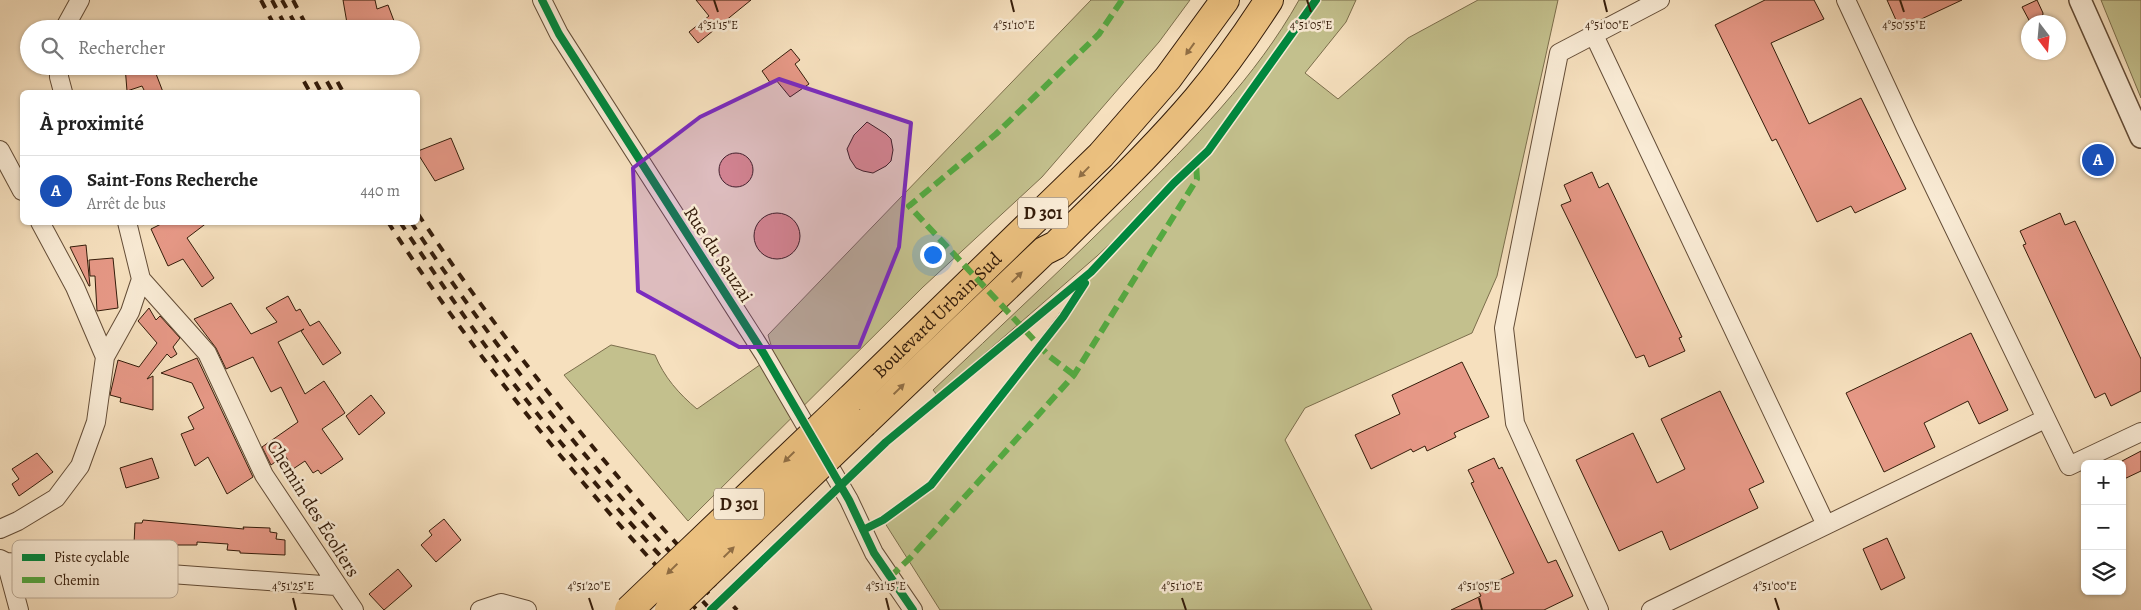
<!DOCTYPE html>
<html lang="fr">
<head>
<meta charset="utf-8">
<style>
	:root { --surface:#fff; --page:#f6f6f6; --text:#222; --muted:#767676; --line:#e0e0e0; --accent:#8f2418 }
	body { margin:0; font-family:Alegreya,serif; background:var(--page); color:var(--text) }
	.controls { position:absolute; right:15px; bottom:15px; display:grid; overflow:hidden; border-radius:8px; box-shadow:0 1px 4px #0004 }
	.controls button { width:45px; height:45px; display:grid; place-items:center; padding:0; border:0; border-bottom:1px solid var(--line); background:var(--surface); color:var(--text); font:25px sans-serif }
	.compass { position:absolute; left:2021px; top:15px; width:45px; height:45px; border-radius:50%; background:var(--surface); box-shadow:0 1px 4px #0004; rotate:164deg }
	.you { position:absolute; left:932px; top:254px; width:18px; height:18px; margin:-12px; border:4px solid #fff; border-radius:50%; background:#1a73e8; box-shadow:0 0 0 8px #1a73e833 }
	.badge { display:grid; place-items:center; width:32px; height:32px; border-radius:50%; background:var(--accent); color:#fff; font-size:16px; font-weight:700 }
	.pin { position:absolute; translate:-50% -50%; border:2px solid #fff; box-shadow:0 1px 5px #0006 }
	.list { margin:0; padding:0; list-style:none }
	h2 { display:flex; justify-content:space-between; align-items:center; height:65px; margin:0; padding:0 20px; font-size:21px }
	h2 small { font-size:16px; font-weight:400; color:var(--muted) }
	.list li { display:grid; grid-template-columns:32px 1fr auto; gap:15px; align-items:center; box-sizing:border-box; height:70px; padding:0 20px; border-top:1px solid var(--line) }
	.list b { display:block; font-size:19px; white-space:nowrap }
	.list p { margin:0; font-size:16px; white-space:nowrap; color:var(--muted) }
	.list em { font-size:16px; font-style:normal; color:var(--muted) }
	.icon { flex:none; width:28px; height:28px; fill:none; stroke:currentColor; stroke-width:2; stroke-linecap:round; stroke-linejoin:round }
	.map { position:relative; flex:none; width:2141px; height:610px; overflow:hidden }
	.search { position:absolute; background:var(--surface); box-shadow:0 1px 4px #0004; left:20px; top:20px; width:400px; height:55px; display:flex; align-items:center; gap:12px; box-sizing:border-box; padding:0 18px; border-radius:28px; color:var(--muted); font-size:19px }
	.panel { position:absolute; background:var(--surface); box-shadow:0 1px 4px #0004; left:20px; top:90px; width:400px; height:135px; border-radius:8px }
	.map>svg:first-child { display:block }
	.green { fill:#c3c08d; stroke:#7c6e4c }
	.building { fill:#e69886; stroke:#341c0a }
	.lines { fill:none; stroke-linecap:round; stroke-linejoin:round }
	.minor-casing { stroke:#644d37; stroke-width:20 }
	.tertiary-casing { stroke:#644d37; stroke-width:24 }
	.trunk-casing { stroke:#341c0a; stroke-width:30 }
	.minor { stroke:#f9ebd5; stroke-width:18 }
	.tertiary { stroke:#f9ebd5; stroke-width:21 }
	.trunk { stroke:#ebc07f; stroke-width:28 }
	.rail { stroke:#341c0a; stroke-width:4; stroke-dasharray:9 9; stroke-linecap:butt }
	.trunk-bridge-casing { stroke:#341c0a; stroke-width:30; stroke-linecap:butt }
	.trunk-bridge { stroke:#ebc07f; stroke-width:28 }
	.quiet { stroke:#54a941; stroke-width:6; stroke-dasharray:12 6; stroke-linecap:butt }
	.cycleway-casing { stroke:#f9ebd5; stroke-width:11 }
	.cycleway { stroke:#00873e; stroke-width:8 }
	.oneway { fill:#906e44 }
	.marked { fill:#7b2cbf; fill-opacity:0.2; stroke:#7b2cbf; stroke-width:4; stroke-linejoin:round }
	.ticks { fill:none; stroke:#341c0a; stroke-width:2 }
	.labels { text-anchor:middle; stroke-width:5; stroke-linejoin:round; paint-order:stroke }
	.shield { fill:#f9ebd5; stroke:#6f5a47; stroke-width:1 }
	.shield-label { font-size:18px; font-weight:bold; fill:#341c0a }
	.street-label { font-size:19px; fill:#341c0a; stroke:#f9ebd5 }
	.key { fill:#f9ebd5; stroke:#bead98; stroke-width:1 }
	.key-label { font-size:14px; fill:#341c0a }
	.ticks-label { font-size:12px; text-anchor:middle; fill:#341c0a; stroke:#f9ebd5; stroke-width:5; stroke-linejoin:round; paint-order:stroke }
</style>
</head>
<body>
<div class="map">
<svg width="2141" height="610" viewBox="0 0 2141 610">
	<rect width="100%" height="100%" fill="#f6e0be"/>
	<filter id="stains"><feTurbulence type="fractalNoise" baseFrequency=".004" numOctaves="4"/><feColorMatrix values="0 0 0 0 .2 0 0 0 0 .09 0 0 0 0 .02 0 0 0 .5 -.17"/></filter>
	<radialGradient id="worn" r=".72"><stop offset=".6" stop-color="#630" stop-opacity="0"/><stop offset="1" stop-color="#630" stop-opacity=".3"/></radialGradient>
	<path class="green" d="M1091,0H1190L1159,42L1042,177L923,287L688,521L564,375L611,345L655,355C664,377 679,394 697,409L774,355L768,335Z
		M1299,0H1356L1346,22L1305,73L1338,99L1408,38L1478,0H1558L1497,276L1472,333L1305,408L1285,440L1372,610H940L883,520L925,489L1091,272L1190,170L1097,256L937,395L933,390C999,328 1065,266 1130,202C1192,141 1256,77 1299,0Z
		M2101,0H2141V98L2105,10Z"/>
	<path class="building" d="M343,0H375L377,9L388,5L397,29H348Z
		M696,0H751L698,43L689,32L709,16Z
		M1765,0H1814L1824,19L1771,43L1809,124L1861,98L1906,189L1855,213L1851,206L1817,222L1776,139L1772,141L1715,25Z
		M1887,0H1962L1900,29Z
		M2037,0L2043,13L2042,22H2030L2022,7Z
		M791,49L800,60L795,64L809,84L790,97L776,80L771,84L762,71Z
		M125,66H153L163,92H145L142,86L127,91Z
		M867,122L886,134L891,139L893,150L891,161L886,166L873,173L863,171L856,168L850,159L847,149L854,135Z
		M451,138L464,169L435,181L418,154V151Z
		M719 170a17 17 0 1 1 34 0a17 17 0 1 1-34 0Z
		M1592,172L1599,188L1608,183L1682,337L1679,338L1685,351L1649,367L1644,355L1636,358L1561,205L1571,201L1564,185Z
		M2060,213L2065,225L2075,221L2141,359V391L2111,406L2105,393L2095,398L2023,245L2026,244L2020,231Z
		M754 236a23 23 0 1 1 46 0a23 23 0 1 1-46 0Z
		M165,222H208L187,238L214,278L202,287L183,259L168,266L151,229Z
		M86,245L90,286H89L70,247Z
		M113,258L118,308L97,311L95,276H90L89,260Z
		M288,296L296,311L300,309L310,326L319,321L341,353L323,365L301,331L304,329L278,342L305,394L324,381L345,413L322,429L343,459L321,474L318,470L313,473L305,461L293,469L285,455L271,465L262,447L298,422L281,387L271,392L253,357L226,369L216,348L194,319L231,303L251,334L277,322L266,308Z
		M149,308L156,320L160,316L180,338L173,347L177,354L171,358L167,354L147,379L153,376V410L120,402L121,398L110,395L118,360L139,367L157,343L138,321Z
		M1971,333L2008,410L1979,424L1968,401L1924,423L1935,447L1884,472L1846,393Z
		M197,358L253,477L227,494L208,457L195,466L181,434L194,429L188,417L204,408L192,383L161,373Z
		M1462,362L1489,417L1454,433L1456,437L1427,451L1425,446L1413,452L1411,449L1371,469L1355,435L1400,414L1392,395Z
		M1720,391L1764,482L1749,489L1758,508L1670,550L1662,531L1619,551L1576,460L1633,433L1657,483L1685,469L1661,419Z
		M371,395L385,413L359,435L346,416Z
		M2141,451V471L2122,480V461Z
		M37,453L53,472L19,496L12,484L19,479L12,469Z
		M152,458L159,478L126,488L120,468Z
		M1494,458L1499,469L1502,467L1548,563L1556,560L1573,596L1544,610H1451L1481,596L1478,590L1514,573L1471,483L1474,482L1468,470Z
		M444,519L461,540L436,562L421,545L432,535L429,531Z
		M143,520L244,529L243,527L270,528V532L277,533L276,539L285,540V555L240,553V551L227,550L228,544L197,542V545H172L171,549L147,548V545L134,544L135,523H142Z
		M1887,538L1905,578L1881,590L1863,549Z
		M398,569L412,586L384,610L369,594Z"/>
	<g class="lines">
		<defs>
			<path id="minor" d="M542,0L559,34L764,354L849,500L874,553L913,610
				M1846,0L1906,129L2069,466L2141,432
				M64,29L80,0
				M1593,33L1826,525
				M59,66V77L63,92
				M0,150L22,191
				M40,222L75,287L105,357
				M141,279L207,353L264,475L354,610
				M0,529L18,521L56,498L80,466L96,422L105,357L130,312L141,279L127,222
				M0,559L6,562L336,586
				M6,562L19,610
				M480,610L501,603L527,610
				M1599,610L1515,423L1504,328L1559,53L1660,0
				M1651,610L2045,419"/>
			<path id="tertiary" d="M2080,0L2141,137"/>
			<g id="trunk">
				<path id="s1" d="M850,399L1101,155L1168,78L1225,0"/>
				<path d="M864,423L1044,251L1056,245C1104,197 1153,151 1197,99C1223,68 1247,34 1269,0"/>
			</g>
		</defs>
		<use href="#minor" class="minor-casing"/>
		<use href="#tertiary" class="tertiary-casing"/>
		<use href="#trunk" class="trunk-casing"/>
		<use href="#minor" class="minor"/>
		<use href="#tertiary" class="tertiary"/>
		<use href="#trunk" class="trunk"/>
		<path class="rail" d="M261,0L276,29
			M272,0L287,29
			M282,0L298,29
			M293,0L308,29
			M295,66L310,92
			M307,66L321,92
			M318,66L333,92
			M329,66L343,92
			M418,214C512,356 621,485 737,610
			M388,222C478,362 584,489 697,610
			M400,222C432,270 464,317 498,363C563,450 636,531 711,610
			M411,222C504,363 608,488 724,610"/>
		<defs>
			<path id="trunk-bridge" d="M629,610L850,399
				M669,610L864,423"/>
		</defs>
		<use href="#trunk-bridge" class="trunk-bridge-casing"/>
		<use href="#trunk-bridge" class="trunk-bridge"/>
		<path class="quiet" d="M1074,375L1049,356L909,206L996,134L1099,34L1122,0
			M890,577L910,558L1074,375L1197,179L1196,164"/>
		<defs>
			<path id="cycleway" d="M542,0L559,34L764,354L849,500L874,553L913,610
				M863,530L883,520L931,485L1063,317L1085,283
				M711,610L886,442L1091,272L1174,183L1208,151L1316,0"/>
		</defs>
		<use href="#cycleway" class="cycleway-casing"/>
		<use href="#cycleway" class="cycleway"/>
	</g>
	<defs><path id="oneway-solid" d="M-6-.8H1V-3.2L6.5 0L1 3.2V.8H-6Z" transform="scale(1.25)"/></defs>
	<g class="oneway">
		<use href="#oneway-solid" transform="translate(1190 49) rotate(126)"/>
		<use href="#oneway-solid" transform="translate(1084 172) rotate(134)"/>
		<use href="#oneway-solid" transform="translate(1017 277) rotate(-44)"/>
		<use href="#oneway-solid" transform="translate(899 389) rotate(-44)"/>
		<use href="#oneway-solid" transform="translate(789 457) rotate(136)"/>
		<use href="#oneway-solid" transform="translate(729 552) rotate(-44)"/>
		<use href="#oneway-solid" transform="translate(672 569) rotate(136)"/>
	</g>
	<path class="marked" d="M779,79L911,123L899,247L859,347H739L638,291L633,168L700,117Z"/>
	<path class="ticks" d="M714,0L718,12M1011,0L1014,12M1307,0L1311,12M1604,0L1607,12M1900,0L1904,12M293,598L296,610M589,598L593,610M886,598L889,610M1182,598L1186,610M1479,598L1482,610M1775,598L1779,610"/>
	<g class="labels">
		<g class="shield">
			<rect x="1018" y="197.5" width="50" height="31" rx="4"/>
			<rect x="714" y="488.5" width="50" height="31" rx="4"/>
		</g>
		<g class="shield-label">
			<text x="1043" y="219">D 301</text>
			<text x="739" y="510">D 301</text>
		</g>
		<g class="street-label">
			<text transform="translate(719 254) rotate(57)" y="7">Rue du Sauzai</text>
			<text dy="7" stroke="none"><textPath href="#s1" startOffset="121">Boulevard Urbain Sud</textPath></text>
			<text transform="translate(314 508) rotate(58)" y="7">Chemin des Écoliers</text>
		</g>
	</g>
	<rect x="12" y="540" width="166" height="58" rx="8" class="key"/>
	<rect x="22" y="554" width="23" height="7" fill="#00873e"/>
	<rect x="22" y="577" width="23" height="6" fill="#54a941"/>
	<g class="key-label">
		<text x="54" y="562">Piste cyclable</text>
		<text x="54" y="585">Chemin</text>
	</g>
	<g class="ticks-label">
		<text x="718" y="29">4°51'15"E</text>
		<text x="1014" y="29">4°51'10"E</text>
		<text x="1311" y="29">4°51'05"E</text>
		<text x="1607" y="29">4°51'00"E</text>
		<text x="1904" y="29">4°50'55"E</text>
		<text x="1182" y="590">4°51'10"E</text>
		<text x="1775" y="590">4°51'00"E</text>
		<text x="293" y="590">4°51'25"E</text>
		<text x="589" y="590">4°51'20"E</text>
		<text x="886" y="590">4°51'15"E</text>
		<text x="1479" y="590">4°51'05"E</text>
	</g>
	<rect width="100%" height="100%" filter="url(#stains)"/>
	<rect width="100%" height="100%" fill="url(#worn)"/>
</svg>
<div class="controls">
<button>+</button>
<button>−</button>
<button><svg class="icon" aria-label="layers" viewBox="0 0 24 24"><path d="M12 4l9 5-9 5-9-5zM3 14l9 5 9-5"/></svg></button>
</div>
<svg class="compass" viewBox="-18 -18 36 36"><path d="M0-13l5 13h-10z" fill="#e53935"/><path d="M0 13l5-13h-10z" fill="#767676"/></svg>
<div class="you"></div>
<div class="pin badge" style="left:2098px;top:160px;background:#1a4fb4">A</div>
<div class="search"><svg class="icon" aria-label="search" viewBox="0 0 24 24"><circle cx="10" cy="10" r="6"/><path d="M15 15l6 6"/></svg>Rechercher</div>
<section class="panel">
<h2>À proximité<small></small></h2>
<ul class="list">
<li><span class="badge" style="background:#1a4fb4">A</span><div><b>Saint-Fons Recherche</b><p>Arrêt de bus</p></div><em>440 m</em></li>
</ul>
</section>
</div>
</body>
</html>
